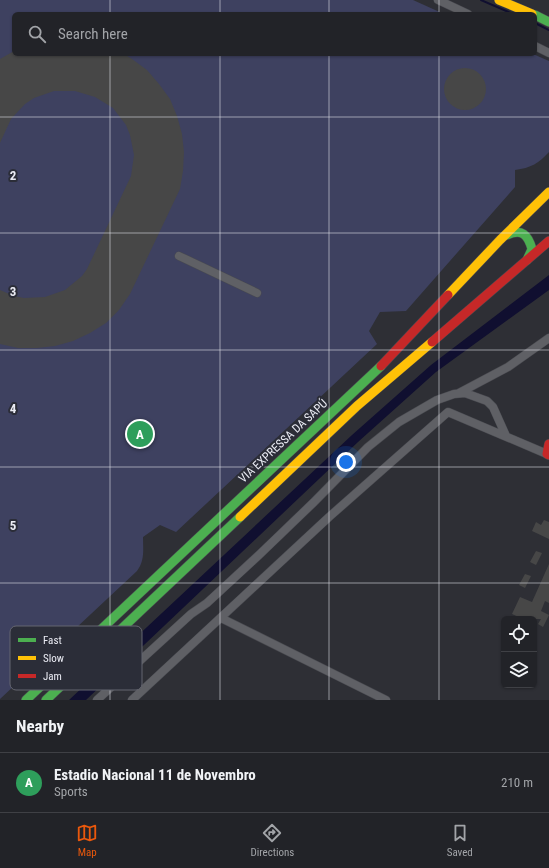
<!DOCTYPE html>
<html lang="en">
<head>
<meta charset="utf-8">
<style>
	:root { --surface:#222328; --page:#2a2b30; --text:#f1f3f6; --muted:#a2a4a8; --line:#3f4045; --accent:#ea580c }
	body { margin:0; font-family:"Roboto Condensed",sans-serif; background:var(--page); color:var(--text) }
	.controls { position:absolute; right:12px; bottom:12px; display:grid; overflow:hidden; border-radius:6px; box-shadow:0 1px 3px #0004 }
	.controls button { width:36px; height:36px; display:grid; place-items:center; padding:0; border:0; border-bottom:1px solid var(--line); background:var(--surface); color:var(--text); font:20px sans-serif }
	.you { position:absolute; left:346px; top:462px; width:14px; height:14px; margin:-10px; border:3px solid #fff; border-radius:50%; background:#1a73e8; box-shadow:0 0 0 6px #1a73e833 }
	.badge { display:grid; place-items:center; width:26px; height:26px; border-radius:50%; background:var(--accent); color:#fff; font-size:13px; font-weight:700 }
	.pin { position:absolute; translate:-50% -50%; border:2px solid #fff; box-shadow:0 1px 4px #0006 }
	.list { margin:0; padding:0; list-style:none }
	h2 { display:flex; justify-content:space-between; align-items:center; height:52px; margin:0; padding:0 16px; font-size:17px }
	h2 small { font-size:13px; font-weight:400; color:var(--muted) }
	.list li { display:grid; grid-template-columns:26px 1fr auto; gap:12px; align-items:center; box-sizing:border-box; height:60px; padding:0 16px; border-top:1px solid var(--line) }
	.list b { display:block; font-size:15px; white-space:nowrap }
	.list p { margin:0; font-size:13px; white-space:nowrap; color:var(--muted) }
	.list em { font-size:13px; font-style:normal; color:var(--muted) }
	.icon { flex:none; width:22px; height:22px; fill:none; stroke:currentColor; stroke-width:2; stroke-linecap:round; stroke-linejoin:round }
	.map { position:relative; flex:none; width:549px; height:700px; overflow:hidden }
	.search { position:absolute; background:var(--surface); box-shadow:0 1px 3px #0004; left:12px; right:12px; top:12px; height:44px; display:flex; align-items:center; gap:10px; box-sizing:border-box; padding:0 14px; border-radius:6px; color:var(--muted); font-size:15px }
	.sheet { height:112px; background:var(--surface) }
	nav { display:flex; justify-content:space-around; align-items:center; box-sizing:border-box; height:56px; border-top:1px solid var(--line); background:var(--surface); font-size:11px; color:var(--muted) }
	nav a { display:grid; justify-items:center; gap:2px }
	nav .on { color:var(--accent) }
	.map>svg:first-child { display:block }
	.green { fill:#3e4160 }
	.water { fill:#100f30 }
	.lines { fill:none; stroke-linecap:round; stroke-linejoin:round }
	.stream { stroke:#100f30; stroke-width:2 }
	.building { fill:#474747 }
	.street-casing { stroke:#494a50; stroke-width:9 }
	.fast-casing { stroke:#494a50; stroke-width:10 }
	.slow-casing { stroke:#494a50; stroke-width:10 }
	.jam-casing { stroke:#494a50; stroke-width:10 }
	.street { stroke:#5f6065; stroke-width:8 }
	.fast { stroke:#4caf50; stroke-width:9 }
	.slow { stroke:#ffc107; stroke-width:9 }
	.jam { stroke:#c62828; stroke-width:9 }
	.grid { fill:none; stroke:#ebecf4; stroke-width:1; stroke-opacity:0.55 }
	.labels { text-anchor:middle; stroke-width:4; stroke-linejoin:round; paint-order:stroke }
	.street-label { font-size:12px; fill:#ebecf4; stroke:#2b2d38 }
	.key { fill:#2b2d38; stroke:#656670; stroke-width:1 }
	.key-label { font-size:11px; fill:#ebecf4 }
	.grid-label { font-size:13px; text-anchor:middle; font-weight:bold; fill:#ebecf4; stroke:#2b2d38; stroke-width:4; stroke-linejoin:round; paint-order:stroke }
</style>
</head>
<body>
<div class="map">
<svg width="549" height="700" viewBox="0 0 549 700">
	<rect width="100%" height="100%" fill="#2e2f35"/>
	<path class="green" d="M0,0H413L444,14H14V54H533L549,61V152C539,163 531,168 515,170V187L406,311L380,312L369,331L377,344L176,532L160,525L143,537C143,550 145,560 137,571L0,699Z"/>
	<path class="water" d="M549,275V290L436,372L358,442L86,700H69L352,435L431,365Z"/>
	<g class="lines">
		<path class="stream" d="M481,0L513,14
			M535,23L549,30"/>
	</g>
	<path class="building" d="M14,51V54H124L132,59L147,70L159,84L170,99L177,116L182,134L184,152L183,171L180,189L130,294L119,310L106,323L90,333L73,341L55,346L37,348H18L0,344V290L14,296L24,298L45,297L65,290L82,276L87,269L131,176L134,155L130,135L126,125L113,108L95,97L75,91H54L34,98L25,104L11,119L0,143V59Z
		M444 89a21 21 0 1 1 42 0a21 21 0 1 1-42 0Z
		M544,520L549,522V539L532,531L536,522L541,525Z
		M536,551L542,553L536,565L530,562Z
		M549,564V603L545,601L541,611L549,615L543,627L538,624L541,619H523L512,614L520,597L532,602Z
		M525,574L531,576L525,588L519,585Z"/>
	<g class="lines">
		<defs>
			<path id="street" d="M438,0L468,14
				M535,46L549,53
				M179,256L257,293
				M459,393L508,367L549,338
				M221,618L386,700
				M97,700L191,614L207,603L260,554L314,502L368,447L399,422L437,400L454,394L465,393L487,401L493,407L506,436
				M132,700L329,517L448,412L547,454"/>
			<path id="fast" d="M535,15L549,22
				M507,235C522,228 528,235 532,249L527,260
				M26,700L381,366
				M46,700L240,517"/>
			<path id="slow" d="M499,0L532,14
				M448,295L500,240L549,192
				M240,517L357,406L432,342"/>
			<path id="jam" d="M432,342L549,241
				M381,366L448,295
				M549,444L547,454L549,455"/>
		</defs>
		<use href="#street" class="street-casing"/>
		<use href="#fast" class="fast-casing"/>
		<use href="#slow" class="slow-casing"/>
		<use href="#jam" class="jam-casing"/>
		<use href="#street" class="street"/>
		<use href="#fast" class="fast"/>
		<use href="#slow" class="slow"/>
		<use href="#jam" class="jam"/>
	</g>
	<path class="grid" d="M110,0V14M220,0V14M329,0V14M439,0V14M110,54V700M220,54V700M329,54V700M439,54V700M0,117H549M0,233H549M0,350H549M0,467H549M0,583H549"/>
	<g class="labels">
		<g class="street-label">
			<text transform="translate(283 441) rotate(-43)" y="4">VIA EXPRESSA DA SAPÚ</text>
		</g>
	</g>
	<rect x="10" y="626" width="132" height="64" rx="6" class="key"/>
	<rect x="18" y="638" width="18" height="4" fill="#4caf50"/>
	<rect x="18" y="656" width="18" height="4" fill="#ffc107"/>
	<rect x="18" y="674" width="18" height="4" fill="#c62828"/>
	<g class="key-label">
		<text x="43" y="644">Fast</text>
		<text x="43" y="662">Slow</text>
		<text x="43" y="680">Jam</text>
	</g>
	<g class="grid-label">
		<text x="13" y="180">2</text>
		<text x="13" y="296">3</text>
		<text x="13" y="413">4</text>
		<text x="13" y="530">5</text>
	</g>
</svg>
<div class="controls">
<button><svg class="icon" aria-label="locate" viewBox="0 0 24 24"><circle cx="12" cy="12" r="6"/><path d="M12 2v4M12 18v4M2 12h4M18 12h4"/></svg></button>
<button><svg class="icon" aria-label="layers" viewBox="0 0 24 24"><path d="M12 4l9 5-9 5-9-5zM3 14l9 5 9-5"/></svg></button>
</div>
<div class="you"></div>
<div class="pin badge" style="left:140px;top:434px;background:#2e9e5b">A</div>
<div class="search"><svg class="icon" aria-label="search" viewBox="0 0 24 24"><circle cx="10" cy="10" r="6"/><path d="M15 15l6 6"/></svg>Search here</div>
</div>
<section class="sheet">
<h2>Nearby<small></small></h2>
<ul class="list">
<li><span class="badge" style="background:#2e9e5b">A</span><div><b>Estadio Nacional 11 de Novembro</b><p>Sports</p></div><em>210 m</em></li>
</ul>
</section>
<nav>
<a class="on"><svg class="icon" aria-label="map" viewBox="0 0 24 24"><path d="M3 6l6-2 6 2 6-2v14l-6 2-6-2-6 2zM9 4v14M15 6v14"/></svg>Map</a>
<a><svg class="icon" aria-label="directions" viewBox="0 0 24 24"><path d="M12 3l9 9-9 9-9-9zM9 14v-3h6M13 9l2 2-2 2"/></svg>Directions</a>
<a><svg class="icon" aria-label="saved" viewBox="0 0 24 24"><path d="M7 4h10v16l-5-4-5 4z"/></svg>Saved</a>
</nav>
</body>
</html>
